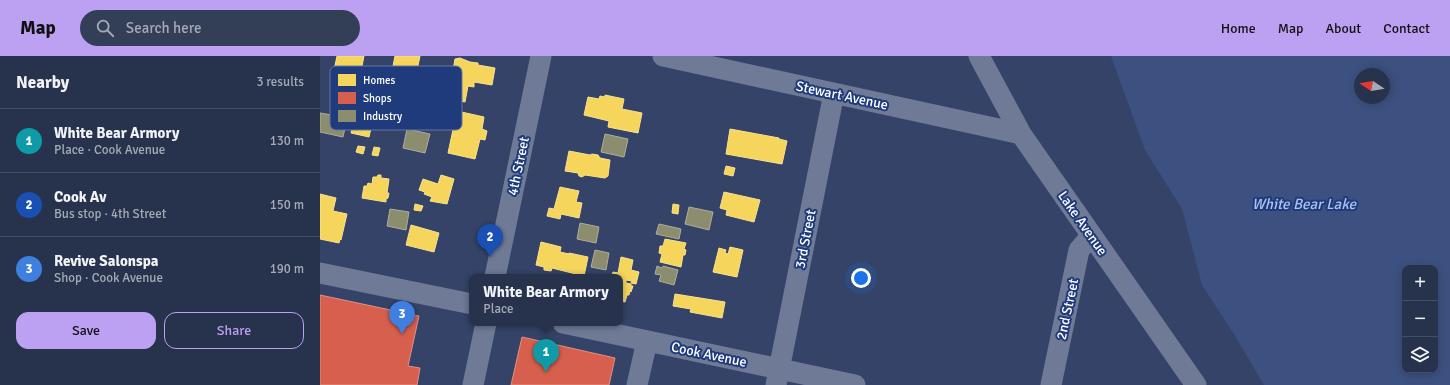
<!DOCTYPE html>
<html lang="en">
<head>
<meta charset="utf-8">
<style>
	:root { --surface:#27324d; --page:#333e57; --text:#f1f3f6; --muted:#a4aab6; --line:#434d65; --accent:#bca0f2 }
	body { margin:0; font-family:Signika,sans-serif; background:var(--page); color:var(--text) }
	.controls { position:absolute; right:12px; bottom:12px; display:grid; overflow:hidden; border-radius:8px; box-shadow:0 2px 10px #0003 }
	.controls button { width:36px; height:36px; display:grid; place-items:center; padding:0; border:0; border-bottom:1px solid var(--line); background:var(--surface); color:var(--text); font:20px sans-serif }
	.compass { position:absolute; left:1034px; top:12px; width:36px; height:36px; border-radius:50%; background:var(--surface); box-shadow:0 2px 10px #0003; rotate:282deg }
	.you { position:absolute; left:541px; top:222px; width:14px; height:14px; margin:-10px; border:3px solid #fff; border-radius:50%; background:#1a73e8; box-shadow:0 0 0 6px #1a73e833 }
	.badge { display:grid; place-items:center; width:26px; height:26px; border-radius:50%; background:var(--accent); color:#fff; font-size:13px; font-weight:700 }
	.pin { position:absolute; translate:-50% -33px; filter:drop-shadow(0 1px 2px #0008) }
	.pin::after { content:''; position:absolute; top:21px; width:14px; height:12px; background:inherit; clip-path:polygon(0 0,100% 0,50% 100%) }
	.popup { position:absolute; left:149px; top:218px; width:154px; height:52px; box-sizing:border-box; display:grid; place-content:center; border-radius:8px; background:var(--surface); filter:drop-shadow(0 1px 3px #0005); font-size:13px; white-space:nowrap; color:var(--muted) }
	.popup b { font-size:15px; color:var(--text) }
	.popup::after { content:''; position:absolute; left:50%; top:100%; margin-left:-8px; border:8px solid transparent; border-top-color:var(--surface) }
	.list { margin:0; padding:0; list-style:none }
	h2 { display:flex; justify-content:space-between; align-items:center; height:52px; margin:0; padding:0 16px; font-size:17px }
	h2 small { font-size:13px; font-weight:400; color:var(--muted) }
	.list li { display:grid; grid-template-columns:26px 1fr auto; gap:12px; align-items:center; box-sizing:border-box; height:64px; padding:0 16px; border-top:1px solid var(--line) }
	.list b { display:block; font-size:15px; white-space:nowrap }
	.list p { margin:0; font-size:13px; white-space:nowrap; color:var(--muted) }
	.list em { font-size:13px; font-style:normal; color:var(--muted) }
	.actions { display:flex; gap:8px; padding:12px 16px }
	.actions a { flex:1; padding:9px 0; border:1px solid var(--accent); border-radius:12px; text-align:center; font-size:14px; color:var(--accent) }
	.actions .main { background:var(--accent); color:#111 }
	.icon { flex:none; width:22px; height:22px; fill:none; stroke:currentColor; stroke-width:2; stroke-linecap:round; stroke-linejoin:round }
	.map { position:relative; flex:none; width:1130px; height:329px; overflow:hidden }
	header { display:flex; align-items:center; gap:24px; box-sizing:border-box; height:56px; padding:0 20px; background:var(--accent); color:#111 }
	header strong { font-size:19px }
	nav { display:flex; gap:22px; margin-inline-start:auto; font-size:14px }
	.search { width:280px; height:36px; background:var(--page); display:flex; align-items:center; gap:10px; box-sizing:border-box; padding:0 14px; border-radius:22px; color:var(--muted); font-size:15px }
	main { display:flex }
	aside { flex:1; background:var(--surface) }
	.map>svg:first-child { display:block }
	.water { fill:#3c517f; fill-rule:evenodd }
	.homes { fill:#f6d55c; stroke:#f9e28d }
	.shops { fill:#d6604d; stroke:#e29082 }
	.industry { fill:#8c8c6e; stroke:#aeae9a }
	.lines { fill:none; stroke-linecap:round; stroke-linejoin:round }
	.minor { stroke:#6f7a96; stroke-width:21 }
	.labels { text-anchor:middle; stroke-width:4; stroke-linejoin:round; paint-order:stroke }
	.street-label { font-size:14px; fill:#fff; stroke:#1f3b7c }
	.water-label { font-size:15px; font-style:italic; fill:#adc2ef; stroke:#1f3b7c }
	.key { fill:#1f3b7c; stroke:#6276a3; stroke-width:1 }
	.key-label { font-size:11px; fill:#fff }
</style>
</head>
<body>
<header>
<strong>Map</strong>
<div class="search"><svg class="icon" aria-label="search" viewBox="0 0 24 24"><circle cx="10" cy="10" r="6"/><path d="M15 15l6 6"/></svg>Search here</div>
<nav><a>Home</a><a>Map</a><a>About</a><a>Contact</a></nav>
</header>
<main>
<aside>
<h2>Nearby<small>3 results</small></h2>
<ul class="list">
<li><span class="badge" style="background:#0f9aa8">1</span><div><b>White Bear Armory</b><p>Place · Cook Avenue</p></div><em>130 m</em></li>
<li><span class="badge" style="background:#1a4fb4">2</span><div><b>Cook Av</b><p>Bus stop · 4th Street</p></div><em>150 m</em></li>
<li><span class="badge" style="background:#3f7fe0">3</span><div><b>Revive Salonspa</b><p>Shop · Cook Avenue</p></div><em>190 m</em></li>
</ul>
<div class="actions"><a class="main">Save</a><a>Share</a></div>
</aside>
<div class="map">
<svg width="1130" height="329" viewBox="0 0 1130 329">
	<rect width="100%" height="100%" fill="#344367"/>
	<path class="water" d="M791,0H1130V329H944L915,280L882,229L862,153L825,94ZM1040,18H1064V42H1040ZM1085,212H1115V314H1085Z"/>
	<path class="homes" d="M17,0H44L38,30L32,29L31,32L23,31V27L12,24Z
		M75,0H100L94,29L70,25Z
		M140,2L150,6L158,7V9L175,12L172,29L154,26V31L148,30L145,46L128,43L135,3Z
		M285,39L304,43L302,53L322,57L318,77L288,71L289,65L264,59L268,41L279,43L280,40L285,41Z
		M137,55L164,61L162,73L167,75L165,84L160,83L155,103L128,97Z
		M35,59L53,63L49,81L31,77Z
		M410,73L459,82V83L467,85L462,108L406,98Z
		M38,90L45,91L43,98L36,96Z
		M54,91L60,92L58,100L52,99Z
		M249,95L270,99L272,98L278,99L280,102L290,104L288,120L285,122L265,119L262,121L259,120L258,117L245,115Z
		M406,110L415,112L413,120L404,118Z
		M58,119H61V122L69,123L67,137H69L68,142L66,143V146L42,142L44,130H47L48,127L52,128L53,121H57Z
		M121,119L134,123L127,148L110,145L112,141L104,138L105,136L99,134L103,123L118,128Z
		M240,131L259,135L256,146L262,147L259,162L241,158L240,163L227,160L229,152L234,153Z
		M404,136L440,144L434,166L406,159L407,154L400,152Z
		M0,138L16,142L13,155L27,158L21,184L20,183L19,187L0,183Z
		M95,148L103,150L101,155L94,154Z
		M353,148L359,149L358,158L352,157Z
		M91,169L119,177L114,196L86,189Z
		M345,183L366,187L364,193L366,194L365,199H363L361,211L340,206L342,198L339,197L340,190H343Z
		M221,186L241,191L240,196L249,198V197L268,201L264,220L232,212L231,215L224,214V211L216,209Z
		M410,191L423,194L417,221L393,216L399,192L406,194L405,197L408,198Z
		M301,201L313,204L311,214L319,216L316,228L311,227L312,225L306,224V227L311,228V230H313L311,236L310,235L309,239H307L305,246L300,245V221H292L293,216L298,217Z
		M355,238L405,246L402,262L370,256L371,253L353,250Z"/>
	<path class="shops" d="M0,239L99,260L88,310L100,312L97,329H0Z
		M202,281L295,302L289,329H191Z"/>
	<path class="industry" d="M103,19L113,21L110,37L100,34Z
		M12,56L16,57L15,61L27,63L23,81L0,76V57L12,59Z
		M87,73L110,78L105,97L83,92Z
		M285,78L308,83L304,101L281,96Z
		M369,151L393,156L389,174L365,168Z
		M70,153L89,156L86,174L67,170Z
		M260,167L279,171L276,187L257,183Z
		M339,168L361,173L359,183L336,178Z
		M275,194L289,197L286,214L271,211Z
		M337,210L342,212L343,210L358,214L354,229L339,225L341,219L335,218Z"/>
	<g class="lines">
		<path class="minor" d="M343,0L701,78
			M659,0L701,78L876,329
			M0,217L152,248
			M175,221L221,0
			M243,267L535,329
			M153,329L166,267
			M317,329L327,285
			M456,329L514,37
			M731,329L759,194L771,180"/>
	</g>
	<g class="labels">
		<g class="street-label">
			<text transform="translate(522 39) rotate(12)" y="5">Stewart Avenue</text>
			<text transform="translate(198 110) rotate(-78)" y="5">4th Street</text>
			<text transform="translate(763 167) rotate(55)" y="5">Lake Avenue</text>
			<text transform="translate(485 183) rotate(-79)" y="5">3rd Street</text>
			<text transform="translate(747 253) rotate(-78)" y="5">2nd Street</text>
			<text transform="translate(389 298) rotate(12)" y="5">Cook Avenue</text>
		</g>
		<g class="water-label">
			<text x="984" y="153">White Bear Lake</text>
		</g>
	</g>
	<rect x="10" y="10" width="132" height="64" rx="6" class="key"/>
	<rect x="18" y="18" width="18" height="12" fill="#f6d55c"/>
	<rect x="18" y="36" width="18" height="12" fill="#d6604d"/>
	<rect x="18" y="54" width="18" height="12" fill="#8c8c6e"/>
	<g class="key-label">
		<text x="43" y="28">Homes</text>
		<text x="43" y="46">Shops</text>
		<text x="43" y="64">Industry</text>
	</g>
</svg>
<div class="controls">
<button>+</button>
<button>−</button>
<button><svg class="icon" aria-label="layers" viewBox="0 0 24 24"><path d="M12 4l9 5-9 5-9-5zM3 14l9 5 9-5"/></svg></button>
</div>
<svg class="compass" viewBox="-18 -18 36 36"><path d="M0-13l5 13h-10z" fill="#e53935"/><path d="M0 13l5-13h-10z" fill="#a4aab6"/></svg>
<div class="you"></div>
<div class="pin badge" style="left:226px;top:316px;background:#0f9aa8">1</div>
<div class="popup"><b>White Bear Armory</b>Place</div>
<div class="pin badge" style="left:170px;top:201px;background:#1a4fb4">2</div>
<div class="pin badge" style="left:82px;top:278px;background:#3f7fe0">3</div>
</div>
</main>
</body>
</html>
